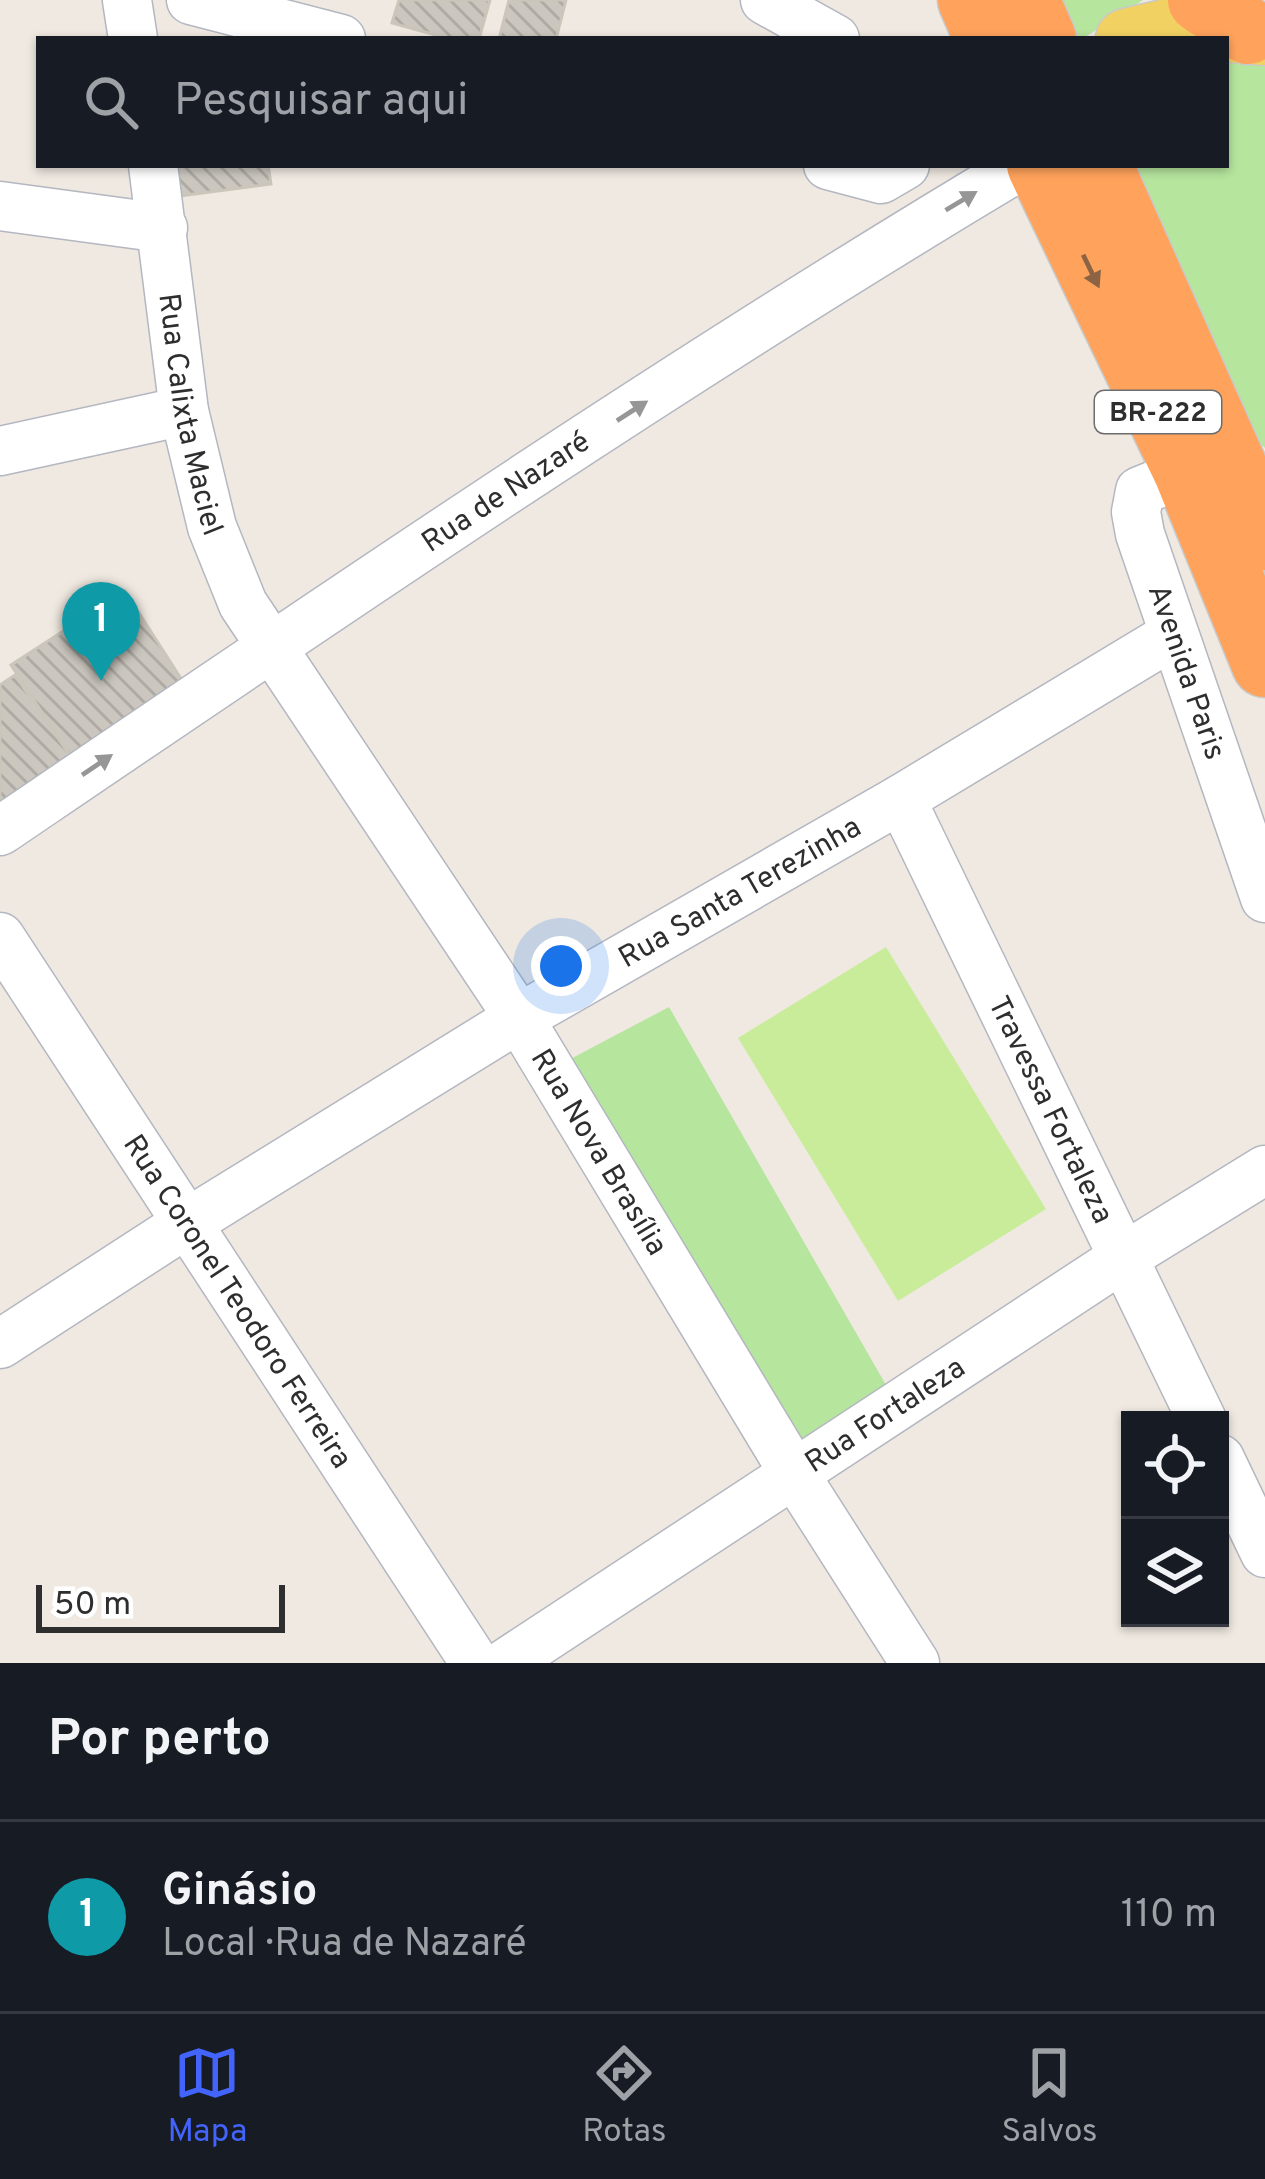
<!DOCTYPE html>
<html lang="pt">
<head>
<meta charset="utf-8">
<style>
	:root { --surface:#171b24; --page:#20242c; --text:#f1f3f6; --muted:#9ea1a6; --line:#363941; --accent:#4264fb }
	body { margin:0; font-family:Overpass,sans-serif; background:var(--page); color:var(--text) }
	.controls { position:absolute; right:36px; bottom:36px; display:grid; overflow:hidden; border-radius:0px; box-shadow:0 3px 9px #0004 }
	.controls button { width:108px; height:108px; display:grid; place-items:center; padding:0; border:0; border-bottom:3px solid var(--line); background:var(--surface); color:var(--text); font:60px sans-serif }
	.scale { position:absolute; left:36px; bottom:30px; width:249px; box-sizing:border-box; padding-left:12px; border:6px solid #2e2e2e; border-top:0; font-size:33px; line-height:42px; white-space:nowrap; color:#2e2e2e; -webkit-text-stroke:9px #fff; paint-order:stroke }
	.you { position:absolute; left:561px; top:966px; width:42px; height:42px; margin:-30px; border:9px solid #fff; border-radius:50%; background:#1a73e8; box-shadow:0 0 0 18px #1a73e833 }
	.badge { display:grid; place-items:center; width:78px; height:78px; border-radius:50%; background:var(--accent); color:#fff; font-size:39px; font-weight:700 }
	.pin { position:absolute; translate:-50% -99px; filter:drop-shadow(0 3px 6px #0008) }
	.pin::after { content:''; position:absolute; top:63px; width:42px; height:36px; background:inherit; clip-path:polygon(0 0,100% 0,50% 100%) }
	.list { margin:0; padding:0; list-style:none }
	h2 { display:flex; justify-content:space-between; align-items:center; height:156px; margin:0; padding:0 48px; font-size:51px }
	h2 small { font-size:39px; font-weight:400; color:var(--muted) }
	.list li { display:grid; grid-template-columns:78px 1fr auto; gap:36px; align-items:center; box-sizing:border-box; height:192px; padding:0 48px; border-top:3px solid var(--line) }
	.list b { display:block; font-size:45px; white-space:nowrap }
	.list p { margin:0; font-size:39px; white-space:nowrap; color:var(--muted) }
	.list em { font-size:39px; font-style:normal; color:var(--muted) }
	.icon { flex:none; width:66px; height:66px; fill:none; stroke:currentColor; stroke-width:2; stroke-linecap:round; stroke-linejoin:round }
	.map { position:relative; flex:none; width:1265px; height:1663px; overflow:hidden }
	.search { position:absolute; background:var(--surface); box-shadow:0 3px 9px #0004; left:36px; right:36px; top:36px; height:132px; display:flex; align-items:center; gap:30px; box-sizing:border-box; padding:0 42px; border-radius:0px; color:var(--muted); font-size:45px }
	.sheet { height:348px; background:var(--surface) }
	nav { display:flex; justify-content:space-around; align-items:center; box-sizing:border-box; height:168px; border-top:3px solid var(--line); background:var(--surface); font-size:33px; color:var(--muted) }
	nav a { display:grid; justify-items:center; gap:6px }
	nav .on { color:var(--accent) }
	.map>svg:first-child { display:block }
	.green { fill:#b6e59e }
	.pitch { fill:#c9ec9a }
	.building { fill:url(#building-back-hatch); stroke:#cbc5ba; stroke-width:3 }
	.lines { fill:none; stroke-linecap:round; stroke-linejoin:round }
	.minor-casing { stroke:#b4b7c1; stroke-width:51 }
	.major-casing { stroke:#c9c9c9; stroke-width:63 }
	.highway-casing { stroke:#c9c9c9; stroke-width:69 }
	.minor { stroke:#fff; stroke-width:48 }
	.major { stroke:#f2d163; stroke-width:60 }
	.highway { stroke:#ffa35c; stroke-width:66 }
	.oneway { fill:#969696 }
	.oneway2 { fill:#8c6343 }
	.labels { text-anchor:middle; stroke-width:10; stroke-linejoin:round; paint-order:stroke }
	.shield { fill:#fff; stroke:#6d6d6d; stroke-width:3 }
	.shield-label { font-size:27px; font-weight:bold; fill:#2e2e2e }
	.street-label { font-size:30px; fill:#2e2e2e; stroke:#fff }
</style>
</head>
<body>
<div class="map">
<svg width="1265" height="1663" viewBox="0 0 1265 1663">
	<defs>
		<pattern id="building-back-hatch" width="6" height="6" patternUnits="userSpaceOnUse" patternTransform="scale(3)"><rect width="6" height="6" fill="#cbc7bf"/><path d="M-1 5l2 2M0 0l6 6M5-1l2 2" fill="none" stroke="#afaba4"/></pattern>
	</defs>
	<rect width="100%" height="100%" fill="#efe9e1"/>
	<path class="green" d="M1043,0H1143L1082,39H1057Z
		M1226,50L1265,61V448L1226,413L1112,165H1226Z
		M669,1007L886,1385L797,1444L561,1064Z"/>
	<path class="pitch" d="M886,947L1046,1209L898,1301L738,1038Z"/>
	<path class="building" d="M399,0H490L479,39H450L392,23Z
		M509,0H566L556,39H499Z
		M175,165H268L271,184L179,196Z
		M125,591L187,688L75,763L11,665Z
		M15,675L75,763L0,814V685Z"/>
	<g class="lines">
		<defs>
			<g id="minor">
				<path d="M127,0L133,39"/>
				<path d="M191,0L341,39"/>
				<path d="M765,0L835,39"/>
				<path id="s1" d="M153,165L184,411L212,527L243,604L519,1018L795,1475L915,1663"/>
				<path d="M828,165L881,179L905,165"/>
				<path d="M0,206L163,228"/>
				<path d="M0,451L184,411"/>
				<path id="s2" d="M1187,472L1140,491L1136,512L1140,534L1265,898"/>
				<path id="s3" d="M901,799L1202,1420"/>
				<path id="s4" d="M0,831C336,603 673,373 1022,165"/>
				<path id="s5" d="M0,937L475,1663"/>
				<path id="s6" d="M0,1344L187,1223L519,1018L901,799L1173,635"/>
				<path d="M1220,1459L1265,1553"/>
				<path id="s7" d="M506,1663L1124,1257L1265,1170"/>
			</g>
			<path id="major" d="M1126,39L1177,27L1265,35"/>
			<path id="highway" d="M971,0L988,39
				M1026,0L1043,39
				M1201,0L1248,31
				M1040,165L1187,472L1265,664
				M1099,165L1265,537"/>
		</defs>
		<use href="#minor" class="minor-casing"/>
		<use href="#major" class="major-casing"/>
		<use href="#highway" class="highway-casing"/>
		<use href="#minor" class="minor"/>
		<use href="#major" class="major"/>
		<use href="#highway" class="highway"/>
	</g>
	<defs><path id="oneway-solid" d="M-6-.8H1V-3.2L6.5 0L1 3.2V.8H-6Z" transform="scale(3)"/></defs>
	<g class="oneway">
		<use href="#oneway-solid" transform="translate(961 201) rotate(-31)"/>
		<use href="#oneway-solid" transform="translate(632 411) rotate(-33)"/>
		<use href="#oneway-solid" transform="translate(97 765) rotate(-34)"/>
	</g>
	<use class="oneway2" href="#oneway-solid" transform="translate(1091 271) rotate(64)"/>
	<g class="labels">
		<rect class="shield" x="1095" y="391" width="126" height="42" rx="9"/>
		<g class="shield-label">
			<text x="1158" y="421">BR-222</text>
		</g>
		<g class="street-label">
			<text dy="10" stroke="none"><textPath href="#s1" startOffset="252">Rua Calixta Maciel</textPath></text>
			<text dy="10" stroke="none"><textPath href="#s4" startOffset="609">Rua de Nazaré</textPath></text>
			<text dy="10" stroke="none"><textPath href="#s2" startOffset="240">Avenida Paris</textPath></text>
			<text dy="10" stroke="none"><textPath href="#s6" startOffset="867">Rua Santa Terezinha</textPath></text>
			<text dy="10" stroke="none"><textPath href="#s3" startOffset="345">Travessa Fortaleza</textPath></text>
			<text dy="10" stroke="none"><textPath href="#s1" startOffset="1104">Rua Nova Brasília</textPath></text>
			<text dy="10" stroke="none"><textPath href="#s5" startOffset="435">Rua Coronel Teodoro Ferreira</textPath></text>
			<text dy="10" stroke="none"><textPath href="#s7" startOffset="453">Rua Fortaleza</textPath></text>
		</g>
	</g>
</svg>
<div class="controls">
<button><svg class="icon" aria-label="locate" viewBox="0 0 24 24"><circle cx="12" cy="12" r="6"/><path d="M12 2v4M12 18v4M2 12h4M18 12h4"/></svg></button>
<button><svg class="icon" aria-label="layers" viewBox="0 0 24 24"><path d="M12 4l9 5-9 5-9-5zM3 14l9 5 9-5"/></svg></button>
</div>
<div class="scale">50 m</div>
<div class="you"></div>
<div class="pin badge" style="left:101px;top:681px;background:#0f9aa8">1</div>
<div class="search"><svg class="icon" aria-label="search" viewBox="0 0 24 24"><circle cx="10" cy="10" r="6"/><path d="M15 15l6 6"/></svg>Pesquisar aqui</div>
</div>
<section class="sheet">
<h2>Por perto<small></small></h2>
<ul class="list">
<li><span class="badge" style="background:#0f9aa8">1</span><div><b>Ginásio</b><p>Local · Rua de Nazaré</p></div><em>110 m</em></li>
</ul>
</section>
<nav>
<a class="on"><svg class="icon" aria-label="map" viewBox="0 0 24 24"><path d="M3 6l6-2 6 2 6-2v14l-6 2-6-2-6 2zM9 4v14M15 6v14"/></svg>Mapa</a>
<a><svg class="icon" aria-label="directions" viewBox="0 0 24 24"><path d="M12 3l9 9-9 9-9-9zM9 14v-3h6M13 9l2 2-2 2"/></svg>Rotas</a>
<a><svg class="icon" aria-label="saved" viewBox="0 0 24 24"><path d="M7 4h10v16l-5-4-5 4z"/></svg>Salvos</a>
</nav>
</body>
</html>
